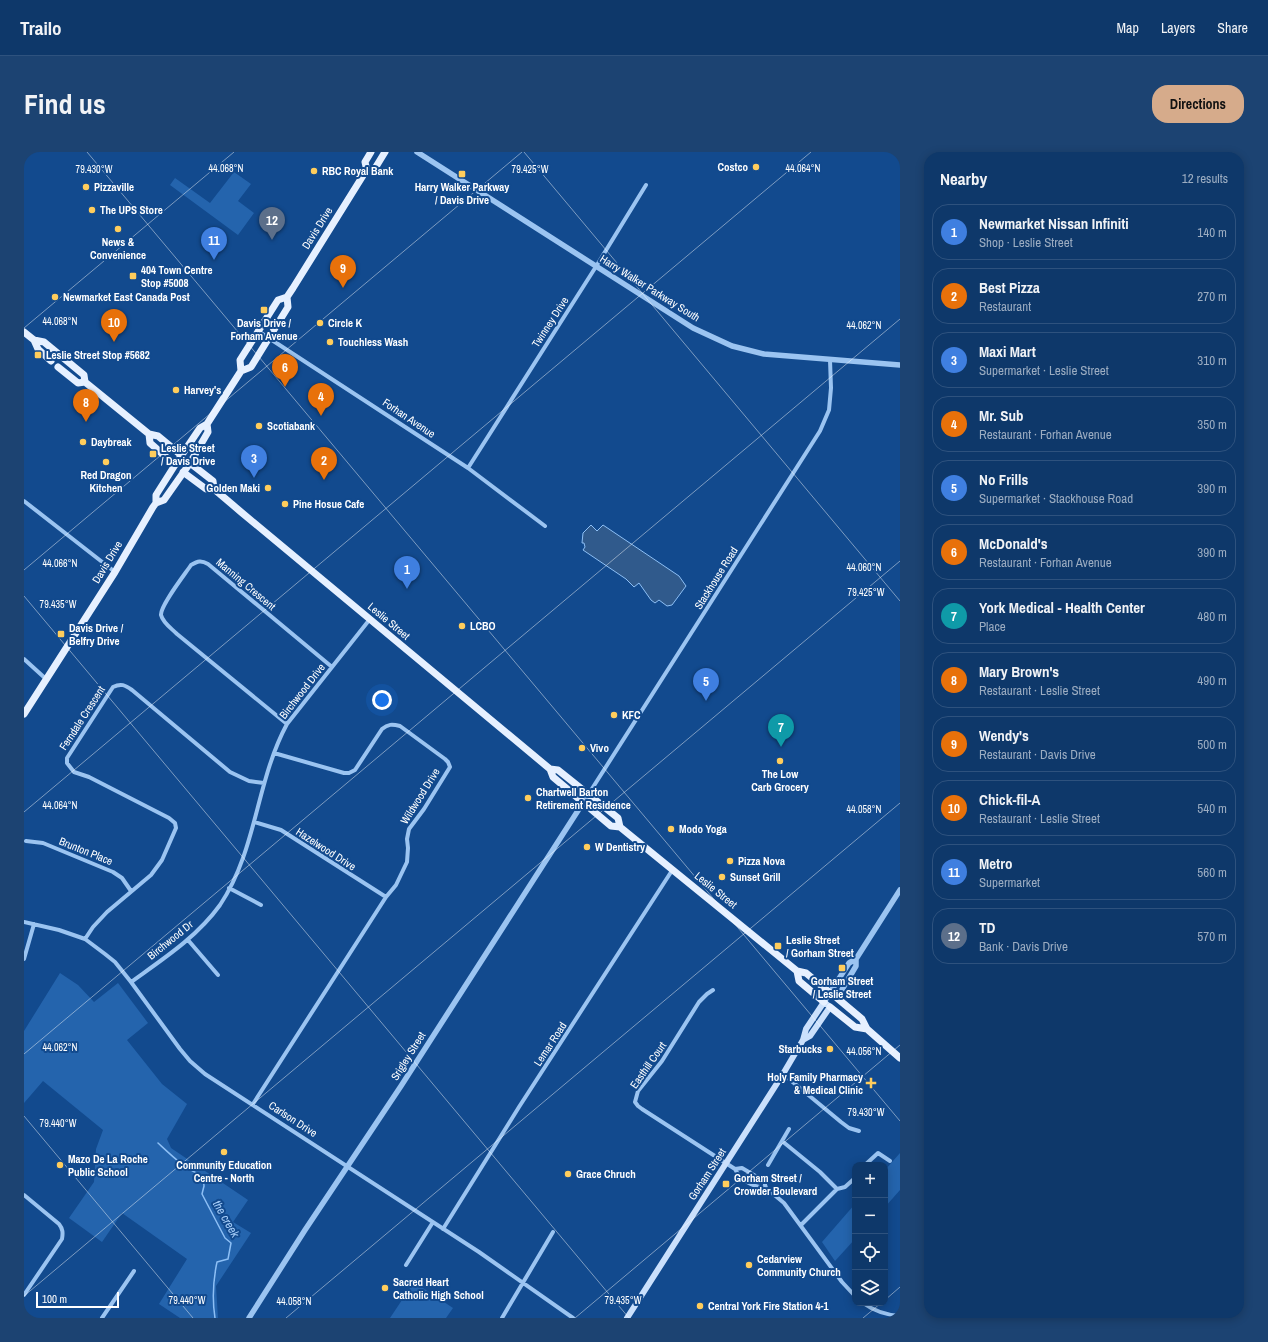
<!DOCTYPE html>
<html lang="en">
<head>
<meta charset="utf-8">
<style>
	:root { --surface:#0e386a; --page:#1c4372; --text:#f1f3f6; --muted:#9bacc1; --line:#2e527e; --accent:#d6ab8b }
	body { margin:0; font-family:"Archivo Narrow",sans-serif; background:var(--page); color:var(--text) }
	.controls { position:absolute; right:12px; bottom:12px; display:grid; overflow:hidden; border-radius:8px; box-shadow:0 2px 10px #0003 }
	.controls button { width:36px; height:36px; display:grid; place-items:center; padding:0; border:0; border-bottom:1px solid var(--line); background:var(--surface); color:var(--text); font:20px sans-serif }
	.scale { position:absolute; left:12px; bottom:10px; width:83px; box-sizing:border-box; padding-left:4px; border:2px solid #fff; border-top:0; font-size:11px; line-height:14px; white-space:nowrap; color:#fff; -webkit-text-stroke:3px #124a8e; paint-order:stroke }
	.you { position:absolute; left:358px; top:548px; width:14px; height:14px; margin:-10px; border:3px solid #fff; border-radius:50%; background:#1a73e8; box-shadow:0 0 0 6px #1a73e833 }
	.badge { display:grid; place-items:center; width:26px; height:26px; border-radius:50%; background:var(--accent); color:#fff; font-size:13px; font-weight:700 }
	.pin { position:absolute; translate:-50% -33px; filter:drop-shadow(0 1px 2px #0008) }
	.pin::after { content:''; position:absolute; top:21px; width:14px; height:12px; background:inherit; clip-path:polygon(0 0,100% 0,50% 100%) }
	.list { margin:0; padding:0; list-style:none }
	h2 { display:flex; justify-content:space-between; align-items:center; height:52px; margin:0; padding:0 16px; font-size:17px }
	h2 small { font-size:13px; font-weight:400; color:var(--muted) }
	.list li { display:grid; grid-template-columns:26px 1fr auto; gap:12px; align-items:center; box-sizing:border-box; height:56px; margin:0 8px 8px; padding:0 8px; border:1px solid var(--line); border-radius:16px }
	.list b { display:block; font-size:15px; white-space:nowrap }
	.list p { margin:0; font-size:13px; white-space:nowrap; color:var(--muted) }
	.list em { font-size:13px; font-style:normal; color:var(--muted) }
	.icon { flex:none; width:22px; height:22px; fill:none; stroke:currentColor; stroke-width:2; stroke-linecap:round; stroke-linejoin:round }
	.map { position:relative; flex:none; width:876px; height:1166px; overflow:hidden; border-radius:16px }
	header { display:flex; align-items:center; gap:24px; box-sizing:border-box; height:56px; padding:0 20px; background:var(--surface); border-bottom:1px solid var(--line) }
	header strong { font-size:19px }
	nav { display:flex; gap:22px; margin-inline-start:auto; font-size:14px }
	.intro { display:flex; align-items:center; justify-content:space-between; box-sizing:border-box; height:96px; padding:0 24px }
	h1 { margin:0; font-size:28px }
	.button { padding:10px 18px; border-radius:16px; background:var(--accent); color:#111; font-size:14px; font-weight:700 }
	main { display:flex; gap:24px; padding:0 24px }
	aside { flex:1; background:var(--surface); border-radius:16px; box-shadow:0 2px 10px #0003 }
	.map>svg:first-child { display:block }
	.green { fill:#2464ad }
	.water { fill:#305a8c; stroke:#8dbff5 }
	.lines { fill:none; stroke-linecap:round; stroke-linejoin:round }
	.stream { stroke:#8dbff5; stroke-width:1.5 }
	.minor { stroke:#9bc4f1; stroke-width:4 }
	.tertiary { stroke:#9bc4f1; stroke-width:5.5 }
	.secondary { stroke:#cae0fc; stroke-width:6 }
	.primary { stroke:#e6f0ff; stroke-width:7 }
	.ticks { fill:none; stroke:#fff; stroke-width:1; stroke-opacity:0.45 }
	.poi-dot { fill:#ffcd5c; stroke:#124a8e; stroke-width:1.5 }
	.labels { text-anchor:middle; stroke-width:4; stroke-linejoin:round; paint-order:stroke }
	.poi-label { font-size:11px; font-weight:bold; fill:#fff; stroke:#124a8e; text-anchor:start }
	.street-label { font-size:11px; fill:#fff; stroke:#124a8e }
	.water-label { font-size:12px; font-style:italic; fill:#a7cef9; stroke:#124a8e }
	.ticks-label { font-size:10px; text-anchor:middle; fill:#fff; stroke:#124a8e; stroke-width:4; stroke-linejoin:round; paint-order:stroke }
</style>
</head>
<body>
<header>
<strong>Trailo</strong>
<nav><a>Map</a><a>Layers</a><a>Share</a></nav>
</header>
<div class="intro"><h1>Find us</h1><a class="button">Directions</a></div>
<main>
<div class="map">
<svg width="876" height="1166" viewBox="0 0 876 1166">
	<rect width="100%" height="100%" fill="#124a8e"/>
	<path class="green" d="M210,20L227,32L214,49L230,61L214,83L146,33L151,26L186,51Z
		M36,821L54,833L70,850L94,831L124,871L103,888L138,932L163,952L143,987L147,996L224,1048L209,1070L227,1081L192,1134L194,1166H156L135,1152L163,1107L98,1061L78,1090L45,1066L70,1030L72,997L79,978L19,929L0,951V879Z
		M876,1001V1038L861,1055V1018Z
		M831,1052V1087L811,1109L798,1090Z
		M390,1130L429,1156L422,1166H366Z"/>
	<path class="water" d="M567,373L573,379L579,373L655,424L662,434L648,453L643,454L635,448L631,451L627,448L615,431L610,435L602,427L559,398L561,395L560,391H558L559,381Z"/>
	<g class="lines">
		<path class="stream" d="M134,991C148,1004 161,1017 179,1024L180,1034L178,1042L201,1086L207,1091L204,1107L193,1110C189,1129 188,1147 191,1166"/>
		<path class="minor" d="M234,179L444,316L521,374
			M444,316L573,113L622,33
			M0,349L91,420
			M0,507L22,527
			M263,572L153,482C147,476 139,471 137,463C136,454 161,422 167,413C174,409 177,408 184,412L308,515
			M564,643L796,279L805,258L807,236L806,208
			M230,670L257,678L362,745
			M2,689L19,691L89,720L98,726L107,739
			M205,736L237,753
			M0,770L35,778L61,787L81,802L91,810L107,830L156,897L166,909L181,922L455,1100L549,1166
			M61,787L69,775L83,760L127,723L138,708L152,676L151,671L145,666L65,625L50,620L43,611V606L89,535C97,531 101,533 108,538L206,620L225,629L240,631
			M164,788L194,823
			M0,807L10,772
			M107,830C139,807 173,785 196,753C233,698 232,629 263,572L346,467
			M689,838L683,842L675,850L638,909L614,939L611,950L614,954L618,957L711,1017C716,1028 729,1035 742,1036
			M759,922L817,970L825,976L835,979
			M229,952L362,745L372,733L383,710L384,696L383,687L385,677L400,657L426,615L424,610L421,607L376,574C368,572 364,572 358,577L331,618L325,621H320L250,601
			M758,989L796,1020L813,1037
			M744,1013L765,977
			M841,1013L854,1001L866,1009
			M711,1017L718,1016L740,1029L742,1036L760,1051L818,1130L831,1144
			M0,1043L35,1072C39,1077 39,1081 38,1087L0,1143
			M777,1073L813,1037L821,1035L831,1026
			M419,1077L495,955L649,717
			M382,1113L409,1070
			M839,1151C850,1159 863,1163 876,1164
			M78,1166L110,1119
			M478,1166L529,1080"/>
		<path class="tertiary" d="M393,0L669,176L708,194L740,202L876,213
			M813,846L832,814V807
			M800,850L825,811L832,807L876,738
			M225,1166L281,1078L377,934L564,643"/>
		<path class="secondary" d="M603,1166L759,922L779,888L782,877L800,850L806,855L786,884L779,888"/>
		<path class="primary" d="M343,19L341,10L347,0
			M0,180L10,188L20,190L60,223L61,230L125,282L134,284L157,303
			M10,188L14,197L27,209
			M34,215L54,231L61,230
			M217,219L227,215L264,155L263,145L269,136L340,22L343,19L350,18L361,0
			M125,282L126,291L151,313
			M166,311L189,329L190,337L217,360L526,617L529,625L587,674L596,675L773,819L782,821L805,840
			M159,320L182,337H190
			M132,351V343L151,313L176,276L183,272L217,219L216,208L254,148L263,145
			M0,562L91,420L129,355L132,351L140,348L166,311L184,280L183,272
			M526,617L534,618L594,666L596,675
			M773,819L775,829L800,850
			M813,846L838,867L843,877L876,906
			M806,855L831,875L843,877"/>
	</g>
	<path class="ticks" d="M63,0L876,969M500,0L876,449M0,176L210,0M0,418L498,0M0,444L605,1166M0,660L787,0M0,902L876,167M0,964L169,1166M0,1144L876,409M861,1148L876,1135M262,1166L876,651M551,1166L876,893M839,1166L857,1151"/>
	<g class="poi-dot">
		<circle cx="732" cy="15" r="4"/>
		<circle cx="290" cy="19" r="4"/>
		<rect x="434" y="18" width="8" height="8" rx="2"/>
		<circle cx="62" cy="35" r="4"/>
		<circle cx="68" cy="58" r="4"/>
		<circle cx="94" cy="77" r="4"/>
		<rect x="105" y="120" width="8" height="8" rx="2"/>
		<circle cx="31" cy="145" r="4"/>
		<rect x="236" y="154" width="8" height="8" rx="2"/>
		<circle cx="296" cy="171" r="4"/>
		<circle cx="306" cy="190" r="4"/>
		<rect x="10" y="199" width="8" height="8" rx="2"/>
		<circle cx="152" cy="238" r="4"/>
		<circle cx="235" cy="274" r="4"/>
		<circle cx="59" cy="290" r="4"/>
		<rect x="125" y="298" width="8" height="8" rx="2"/>
		<circle cx="82" cy="310" r="4"/>
		<circle cx="244" cy="336" r="4"/>
		<circle cx="261" cy="352" r="4"/>
		<circle cx="438" cy="474" r="4"/>
		<rect x="33" y="478" width="8" height="8" rx="2"/>
		<circle cx="590" cy="563" r="4"/>
		<circle cx="558" cy="596" r="4"/>
		<circle cx="756" cy="609" r="4"/>
		<circle cx="504" cy="646" r="4"/>
		<circle cx="647" cy="677" r="4"/>
		<circle cx="563" cy="695" r="4"/>
		<circle cx="706" cy="709" r="4"/>
		<circle cx="698" cy="725" r="4"/>
		<rect x="750" y="790" width="8" height="8" rx="2"/>
		<rect x="814" y="812" width="8" height="8" rx="2"/>
		<circle cx="806" cy="897" r="4"/>
		<path d="M845 925h4v4h4v4h-4v4h-4v-4h-4v-4h4z"/>
		<circle cx="200" cy="1000" r="4"/>
		<circle cx="36" cy="1013" r="4"/>
		<circle cx="544" cy="1022" r="4"/>
		<rect x="698" y="1028" width="8" height="8" rx="2"/>
		<circle cx="725" cy="1113" r="4"/>
		<circle cx="361" cy="1136" r="4"/>
		<circle cx="676" cy="1154" r="4"/>
	</g>
	<g class="labels">
		<g class="poi-label">
			<text x="724" y="19" text-anchor="end">Costco</text>
			<text x="298" y="23">RBC Royal Bank</text>
			<text x="70" y="39">Pizzaville</text>
			<text x="438" y="39" text-anchor="middle">Harry Walker Parkway<tspan x="438" dy="13">/ Davis Drive</tspan></text>
			<text x="76" y="62">The UPS Store</text>
			<text x="94" y="94" text-anchor="middle">News &amp;<tspan x="94" dy="13">Convenience</tspan></text>
			<text x="117" y="122">404 Town Centre<tspan x="117" dy="13">Stop #5008</tspan></text>
			<text x="39" y="149">Newmarket East Canada Post</text>
			<text x="240" y="175" text-anchor="middle">Davis Drive /<tspan x="240" dy="13">Forham Avenue</tspan></text>
			<text x="304" y="175">Circle K</text>
			<text x="314" y="194">Touchless Wash</text>
			<text x="22" y="207">Leslie Street Stop #5682</text>
			<text x="160" y="242">Harvey's</text>
			<text x="243" y="278">Scotiabank</text>
			<text x="67" y="294">Daybreak</text>
			<text x="137" y="300">Leslie Street<tspan x="137" dy="13">/ Davis Drive</tspan></text>
			<text x="82" y="327" text-anchor="middle">Red Dragon<tspan x="82" dy="13">Kitchen</tspan></text>
			<text x="236" y="340" text-anchor="end">Golden Maki</text>
			<text x="269" y="356">Pine Hosue Cafe</text>
			<text x="446" y="478">LCBO</text>
			<text x="45" y="480">Davis Drive /<tspan x="45" dy="13">Belfry Drive</tspan></text>
			<text x="598" y="567">KFC</text>
			<text x="566" y="600">Vivo</text>
			<text x="756" y="626" text-anchor="middle">The Low<tspan x="756" dy="13">Carb Grocery</tspan></text>
			<text x="512" y="644">Chartwell Barton<tspan x="512" dy="13">Retirement Residence</tspan></text>
			<text x="655" y="681">Modo Yoga</text>
			<text x="571" y="699">W Dentistry</text>
			<text x="714" y="713">Pizza Nova</text>
			<text x="706" y="729">Sunset Grill</text>
			<text x="762" y="792">Leslie Street<tspan x="762" dy="13">/ Gorham Street</tspan></text>
			<text x="818" y="833" text-anchor="middle">Gorham Street<tspan x="818" dy="13">/ Leslie Street</tspan></text>
			<text x="798" y="901" text-anchor="end">Starbucks</text>
			<text x="839" y="929" text-anchor="end">Holy Family Pharmacy<tspan x="839" dy="13">&amp; Medical Clinic</tspan></text>
			<text x="44" y="1011">Mazo De La Roche<tspan x="44" dy="13">Public School</tspan></text>
			<text x="200" y="1017" text-anchor="middle">Community Education<tspan x="200" dy="13">Centre - North</tspan></text>
			<text x="552" y="1026">Grace Chruch</text>
			<text x="710" y="1030">Gorham Street /<tspan x="710" dy="13">Crowder Boulevard</tspan></text>
			<text x="733" y="1111">Cedarview<tspan x="733" dy="13">Community Church</tspan></text>
			<text x="369" y="1134">Sacred Heart<tspan x="369" dy="13">Catholic High School</tspan></text>
			<text x="684" y="1158">Central York Fire Station 4-1</text>
		</g>
		<g class="street-label">
			<text transform="translate(293 76) rotate(-58)" y="4">Davis Drive</text>
			<text transform="translate(626 136) rotate(32)" y="4">Harry Walker Parkway South</text>
			<text transform="translate(526 170) rotate(-57)" y="4">Twinney Drive</text>
			<text transform="translate(385 266) rotate(34)" y="4">Forhan Avenue</text>
			<text transform="translate(83 410) rotate(-59)" y="4">Davis Drive</text>
			<text transform="translate(692 426) rotate(-58)" y="4">Stackhouse Road</text>
			<text transform="translate(222 432) rotate(40)" y="4">Manning Crescent</text>
			<text transform="translate(365 469) rotate(40)" y="4">Leslie Street</text>
			<text transform="translate(278 539) rotate(-52)" y="4">Birchwood Drive</text>
			<text transform="translate(58 566) rotate(-57)" y="4">Ferndale Crescent</text>
			<text transform="translate(396 644) rotate(-58)" y="4">Wildwood Drive</text>
			<text transform="translate(302 697) rotate(33)" y="4">Hazelwood Drive</text>
			<text transform="translate(62 699) rotate(22)" y="4">Brunton Place</text>
			<text transform="translate(692 738) rotate(39)" y="4">Leslie Street</text>
			<text transform="translate(146 788) rotate(-39)" y="4">Birchwood Dr</text>
			<text transform="translate(526 892) rotate(-57)" y="4">Lemar Road</text>
			<text transform="translate(384 904) rotate(-58)" y="4">Srigley Street</text>
			<text transform="translate(624 913) rotate(-55)" y="4">Easthill Court</text>
			<text transform="translate(269 967) rotate(33)" y="4">Carlson Drive</text>
			<text transform="translate(683 1022) rotate(-57)" y="4">Gorham Street</text>
		</g>
		<g class="water-label">
			<text transform="translate(202 1067) rotate(60)" y="4">the creek</text>
		</g>
	</g>
	<g class="ticks-label">
		<text x="202" y="20">44.068°N</text>
		<text x="779" y="20">44.064°N</text>
		<text x="506" y="21">79.425°W</text>
		<text x="70" y="21">79.430°W</text>
		<text x="36" y="173">44.068°N</text>
		<text x="840" y="177">44.062°N</text>
		<text x="36" y="415">44.066°N</text>
		<text x="840" y="419">44.060°N</text>
		<text x="842" y="444">79.425°W</text>
		<text x="34" y="456">79.435°W</text>
		<text x="36" y="657">44.064°N</text>
		<text x="840" y="661">44.058°N</text>
		<text x="36" y="899">44.062°N</text>
		<text x="840" y="903">44.056°N</text>
		<text x="842" y="964">79.430°W</text>
		<text x="34" y="975">79.440°W</text>
		<text x="163" y="1152">79.440°W</text>
		<text x="599" y="1152">79.435°W</text>
		<text x="270" y="1153">44.058°N</text>
	</g>
</svg>
<div class="controls">
<button>+</button>
<button>−</button>
<button><svg class="icon" aria-label="locate" viewBox="0 0 24 24"><circle cx="12" cy="12" r="6"/><path d="M12 2v4M12 18v4M2 12h4M18 12h4"/></svg></button>
<button><svg class="icon" aria-label="layers" viewBox="0 0 24 24"><path d="M12 4l9 5-9 5-9-5zM3 14l9 5 9-5"/></svg></button>
</div>
<div class="scale">100 m</div>
<div class="you"></div>
<div class="pin badge" style="left:383px;top:437px;background:#3f7fe0">1</div>
<div class="pin badge" style="left:300px;top:328px;background:#e8710a">2</div>
<div class="pin badge" style="left:230px;top:326px;background:#3f7fe0">3</div>
<div class="pin badge" style="left:297px;top:264px;background:#e8710a">4</div>
<div class="pin badge" style="left:682px;top:549px;background:#3f7fe0">5</div>
<div class="pin badge" style="left:261px;top:235px;background:#e8710a">6</div>
<div class="pin badge" style="left:757px;top:595px;background:#0f9aa8">7</div>
<div class="pin badge" style="left:62px;top:270px;background:#e8710a">8</div>
<div class="pin badge" style="left:319px;top:136px;background:#e8710a">9</div>
<div class="pin badge" style="left:90px;top:190px;background:#e8710a">10</div>
<div class="pin badge" style="left:190px;top:108px;background:#3f7fe0">11</div>
<div class="pin badge" style="left:248px;top:88px;background:#5c6f8a">12</div>
</div>
<aside>
<h2>Nearby<small>12 results</small></h2>
<ul class="list">
<li><span class="badge" style="background:#3f7fe0">1</span><div><b>Newmarket Nissan Infiniti</b><p>Shop · Leslie Street</p></div><em>140 m</em></li>
<li><span class="badge" style="background:#e8710a">2</span><div><b>Best Pizza</b><p>Restaurant</p></div><em>270 m</em></li>
<li><span class="badge" style="background:#3f7fe0">3</span><div><b>Maxi Mart</b><p>Supermarket · Leslie Street</p></div><em>310 m</em></li>
<li><span class="badge" style="background:#e8710a">4</span><div><b>Mr. Sub</b><p>Restaurant · Forhan Avenue</p></div><em>350 m</em></li>
<li><span class="badge" style="background:#3f7fe0">5</span><div><b>No Frills</b><p>Supermarket · Stackhouse Road</p></div><em>390 m</em></li>
<li><span class="badge" style="background:#e8710a">6</span><div><b>McDonald's</b><p>Restaurant · Forhan Avenue</p></div><em>390 m</em></li>
<li><span class="badge" style="background:#0f9aa8">7</span><div><b>York Medical - Health Center</b><p>Place</p></div><em>480 m</em></li>
<li><span class="badge" style="background:#e8710a">8</span><div><b>Mary Brown's</b><p>Restaurant · Leslie Street</p></div><em>490 m</em></li>
<li><span class="badge" style="background:#e8710a">9</span><div><b>Wendy's</b><p>Restaurant · Davis Drive</p></div><em>500 m</em></li>
<li><span class="badge" style="background:#e8710a">10</span><div><b>Chick-fil-A</b><p>Restaurant · Leslie Street</p></div><em>540 m</em></li>
<li><span class="badge" style="background:#3f7fe0">11</span><div><b>Metro</b><p>Supermarket</p></div><em>560 m</em></li>
<li><span class="badge" style="background:#5c6f8a">12</span><div><b>TD</b><p>Bank · Davis Drive</p></div><em>570 m</em></li>
</ul>
</aside>
</main>
</body>
</html>
